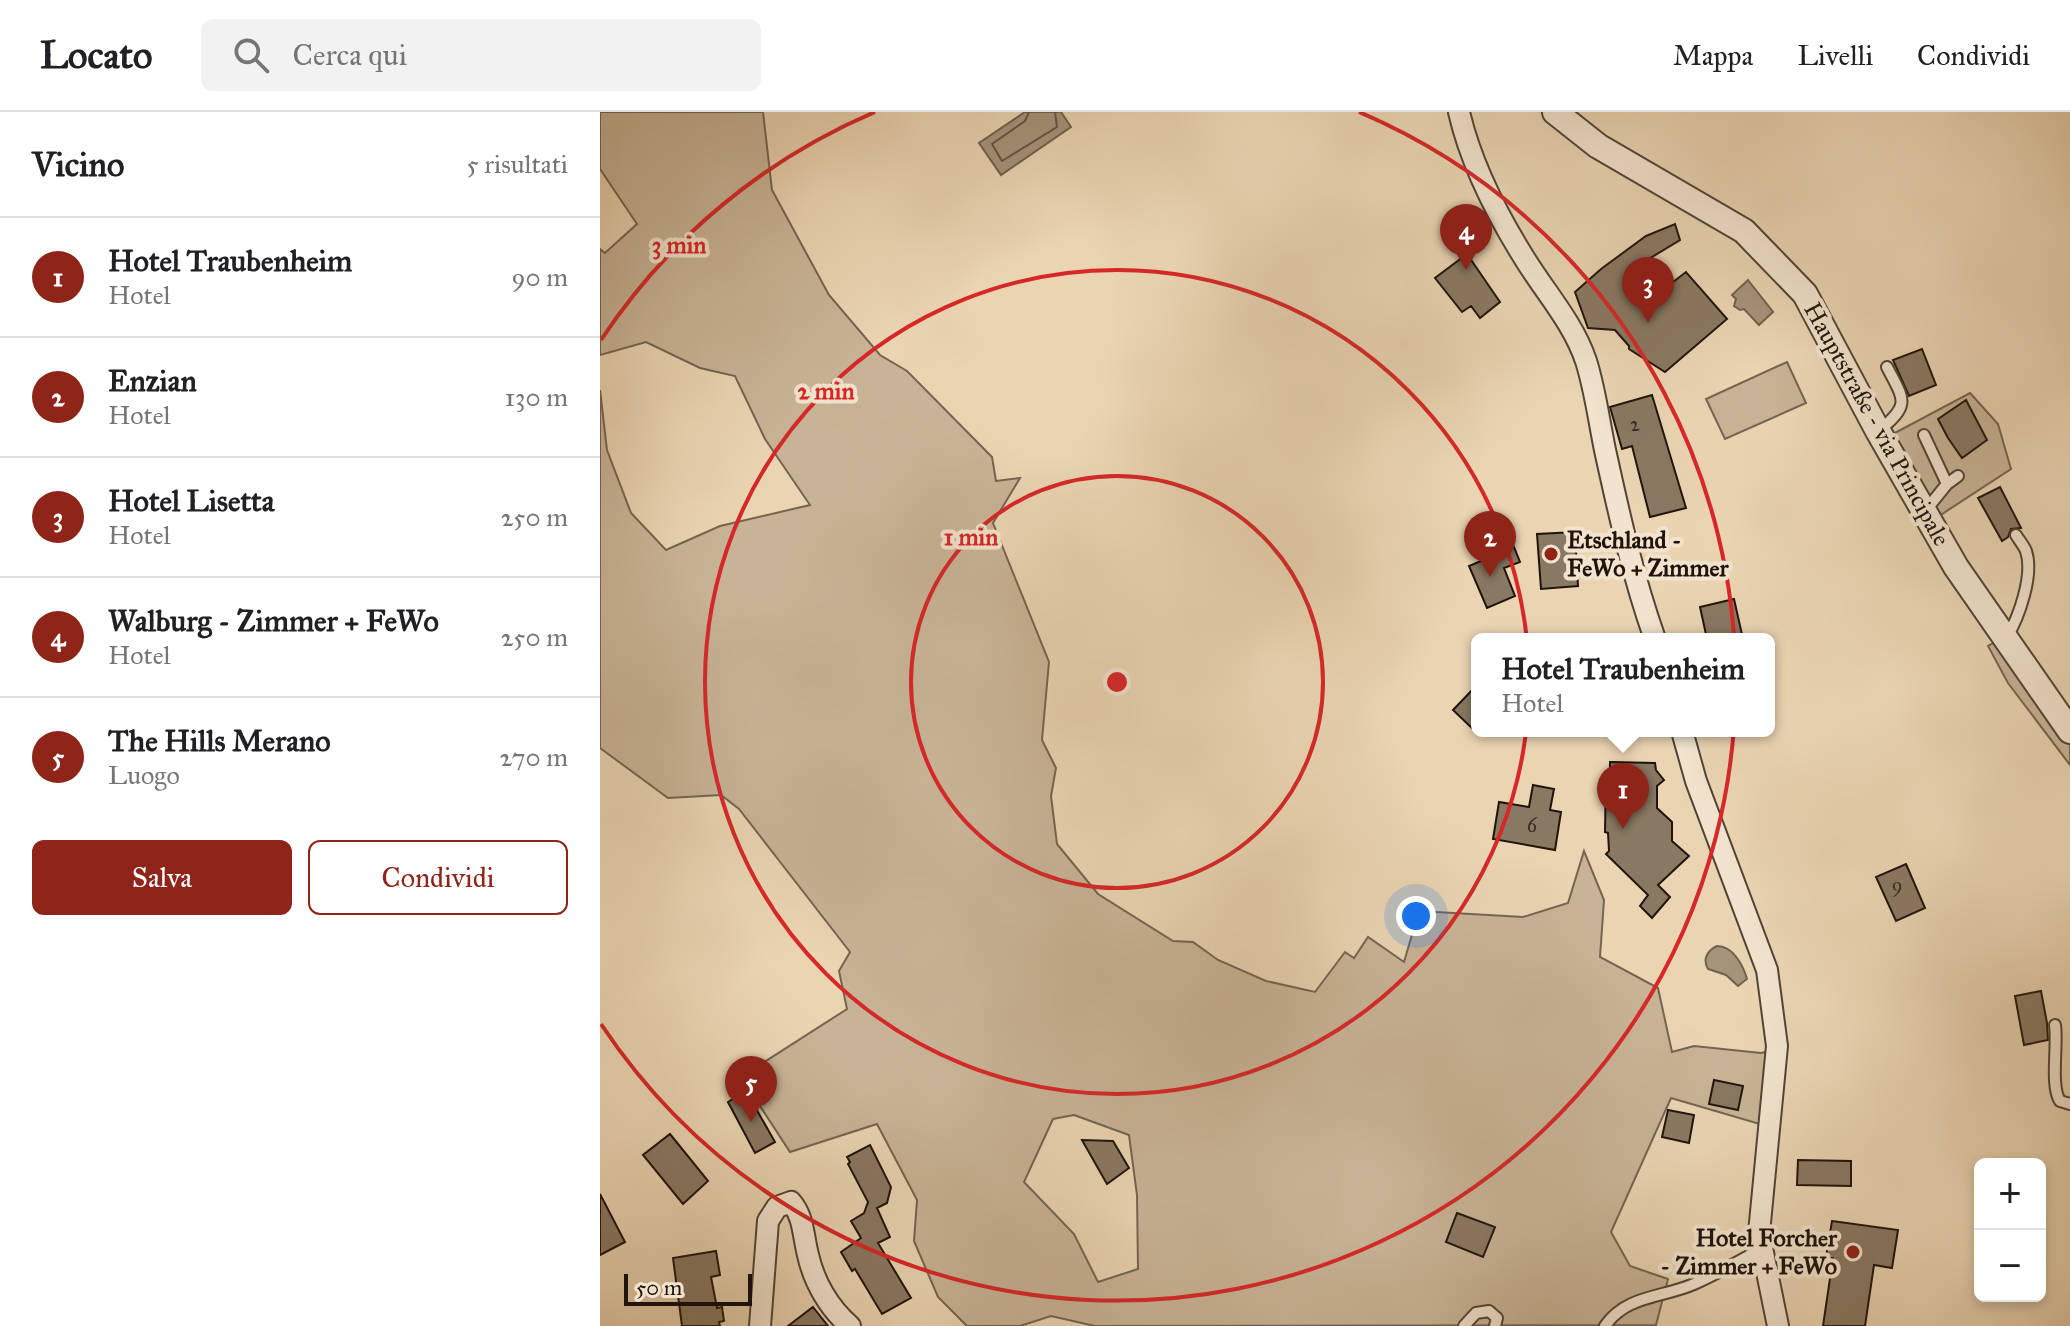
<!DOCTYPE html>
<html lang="it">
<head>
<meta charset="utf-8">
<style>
	:root { --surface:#fff; --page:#f2f2f2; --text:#202124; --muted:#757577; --line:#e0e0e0; --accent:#8f2418 }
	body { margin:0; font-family:"IM FELL Great Primer",serif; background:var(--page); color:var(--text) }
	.controls { position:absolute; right:24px; bottom:24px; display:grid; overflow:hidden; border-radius:12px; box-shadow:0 4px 12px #0003 }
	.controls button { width:72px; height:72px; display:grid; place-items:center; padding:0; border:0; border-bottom:2px solid var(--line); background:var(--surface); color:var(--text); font:40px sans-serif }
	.scale { position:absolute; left:24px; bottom:20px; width:128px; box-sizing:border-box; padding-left:8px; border:4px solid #20140c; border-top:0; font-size:22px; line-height:28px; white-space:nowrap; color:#20140c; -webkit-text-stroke:6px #f1e3cd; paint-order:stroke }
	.you { position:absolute; left:816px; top:804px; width:28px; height:28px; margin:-20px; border:6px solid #fff; border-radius:50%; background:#1a73e8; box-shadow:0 0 0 12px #1a73e833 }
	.badge { display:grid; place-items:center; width:52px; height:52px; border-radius:50%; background:var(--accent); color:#fff; font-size:26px; font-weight:700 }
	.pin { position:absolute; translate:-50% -66px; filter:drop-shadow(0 2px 4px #0008) }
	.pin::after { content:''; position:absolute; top:42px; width:28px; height:24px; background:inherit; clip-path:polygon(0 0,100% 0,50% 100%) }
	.popup { position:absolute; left:871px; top:521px; width:304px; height:104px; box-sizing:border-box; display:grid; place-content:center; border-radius:12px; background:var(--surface); filter:drop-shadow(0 2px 6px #0005); font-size:26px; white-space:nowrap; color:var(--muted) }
	.popup b { font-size:30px; color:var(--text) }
	.popup::after { content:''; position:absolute; left:50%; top:100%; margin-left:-16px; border:16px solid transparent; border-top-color:var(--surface) }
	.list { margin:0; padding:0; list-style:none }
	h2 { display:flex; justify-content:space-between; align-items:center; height:104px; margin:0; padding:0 32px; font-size:34px }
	h2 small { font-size:26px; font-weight:400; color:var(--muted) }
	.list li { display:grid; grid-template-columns:52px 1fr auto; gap:24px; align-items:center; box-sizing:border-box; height:120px; padding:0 32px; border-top:2px solid var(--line) }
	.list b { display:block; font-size:30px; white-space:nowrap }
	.list p { margin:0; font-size:26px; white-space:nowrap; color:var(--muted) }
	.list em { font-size:26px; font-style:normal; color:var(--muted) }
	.actions { display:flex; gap:16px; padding:24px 32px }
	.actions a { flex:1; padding:18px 0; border:2px solid var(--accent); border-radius:12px; text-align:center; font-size:28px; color:var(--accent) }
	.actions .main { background:var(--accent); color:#fff }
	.icon { flex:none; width:44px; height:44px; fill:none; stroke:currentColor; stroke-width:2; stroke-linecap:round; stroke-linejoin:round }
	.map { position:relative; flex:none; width:1470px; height:1214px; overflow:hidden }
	header { display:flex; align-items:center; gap:48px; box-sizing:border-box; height:112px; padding:0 40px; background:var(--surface); border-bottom:2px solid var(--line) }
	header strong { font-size:38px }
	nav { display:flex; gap:44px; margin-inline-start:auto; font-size:28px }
	.search { width:560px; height:72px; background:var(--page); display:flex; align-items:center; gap:20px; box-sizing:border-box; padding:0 28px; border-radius:12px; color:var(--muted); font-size:30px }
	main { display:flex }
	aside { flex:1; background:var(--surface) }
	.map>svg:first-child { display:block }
	.green { fill:#c8b396; stroke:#746451; stroke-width:2; fill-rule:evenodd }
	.water { fill:#a5937a; stroke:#70604e; stroke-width:2 }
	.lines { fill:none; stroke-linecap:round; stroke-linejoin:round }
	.shore { stroke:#625443; stroke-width:2 }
	.building { fill:#897862; stroke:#20140c; stroke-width:2 }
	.service-casing { stroke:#524436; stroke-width:14 }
	.minor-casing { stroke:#524436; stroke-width:24 }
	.tertiary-casing { stroke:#524436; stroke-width:28 }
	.service { stroke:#f1e3cd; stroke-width:10 }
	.minor { stroke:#f1e3cd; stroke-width:20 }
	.tertiary { stroke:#f1e3cd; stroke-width:24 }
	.ring { fill:none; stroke:#d62828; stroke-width:4 }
	.poi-dot { fill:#8f2418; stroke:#f1e3cd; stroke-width:3 }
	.labels { text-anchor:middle; stroke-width:8; stroke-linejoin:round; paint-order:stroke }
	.number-label { font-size:20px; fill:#3a2d22 }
	.street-label { font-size:24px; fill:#20140c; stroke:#f1e3cd }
	.poi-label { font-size:24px; font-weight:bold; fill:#20140c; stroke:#f1e3cd; text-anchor:start }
	.centre { fill:#d62828; stroke:#f1e3cd; stroke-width:4 }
	.ring-label { font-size:24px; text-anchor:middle; font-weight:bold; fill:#d62828; stroke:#f1e3cd; stroke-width:8; stroke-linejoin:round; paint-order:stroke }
</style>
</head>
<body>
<header>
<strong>Locato</strong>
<div class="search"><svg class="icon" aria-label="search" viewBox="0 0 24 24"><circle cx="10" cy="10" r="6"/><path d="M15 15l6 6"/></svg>Cerca qui</div>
<nav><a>Mappa</a><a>Livelli</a><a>Condividi</a></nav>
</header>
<main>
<aside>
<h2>Vicino<small>5 risultati</small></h2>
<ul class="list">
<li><span class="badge">1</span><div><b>Hotel Traubenheim</b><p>Hotel</p></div><em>90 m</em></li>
<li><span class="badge">2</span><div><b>Enzian</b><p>Hotel</p></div><em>130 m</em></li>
<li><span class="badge">3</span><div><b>Hotel Lisetta</b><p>Hotel</p></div><em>250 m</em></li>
<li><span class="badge">4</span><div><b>Walburg - Zimmer + FeWo</b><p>Hotel</p></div><em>250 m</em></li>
<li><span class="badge">5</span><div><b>The Hills Merano</b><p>Luogo</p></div><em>270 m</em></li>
</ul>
<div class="actions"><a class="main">Salva</a><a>Condividi</a></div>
</aside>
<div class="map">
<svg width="1470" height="1214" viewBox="0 0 1470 1214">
	<rect width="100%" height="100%" fill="#ead4b2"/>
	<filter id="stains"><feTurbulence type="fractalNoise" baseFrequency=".0025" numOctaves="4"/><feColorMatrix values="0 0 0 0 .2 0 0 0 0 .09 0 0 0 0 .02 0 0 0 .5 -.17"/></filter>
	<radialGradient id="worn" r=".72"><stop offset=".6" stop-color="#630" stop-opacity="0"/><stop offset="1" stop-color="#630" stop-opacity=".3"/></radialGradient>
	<path class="green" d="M0,0H163L172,78L229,183L280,243L307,259L392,345L396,369L420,366L393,411L449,550L442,628L456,656L451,684L457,732L498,782L573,829L593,830L618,848L666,869L715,880L745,840L754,846L768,825L804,850L819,799L923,805L968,791L984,739L1004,788L1000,845L1058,876L1072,940L1094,934L1161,941L1169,939L1163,1013L1071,986L1011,1120L1030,1154L1068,1167L1056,1213L495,1214L451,1204L420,1214H367L338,1185L314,1129L317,1088L277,1012L190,1040L141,965L247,897L239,859L250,840L139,697L121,683L68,686L0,636V278L7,338L31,401L66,438L120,414L210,393L165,327L135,264L100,256L46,230L0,243V137L5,141L37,112L0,57ZM474,1003L529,1023L537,1083L538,1157L498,1170L474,1122L424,1070L453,1007Z
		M1187,250L1206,291L1125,327L1106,287Z
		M1370,281L1398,312L1411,357L1336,406L1291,323Z
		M1397,529L1470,619V653L1408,571L1388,534Z"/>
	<path class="water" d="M425,0H461L471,15L401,63L379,31Z
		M1148,168L1173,200L1159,213L1144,197L1140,198L1134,194L1136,187L1132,183Z
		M1117,834C1133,834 1143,853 1147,867L1138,874L1126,863L1108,857C1102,847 1108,838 1117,834Z"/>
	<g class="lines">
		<path class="shore" d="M429,0L425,9L392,32L402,49L457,15L455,0"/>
	</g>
	<path class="building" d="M1075,112L1080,128L1034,156L1056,183L1086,160L1127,207L1065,260L1029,237V234L1015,218L988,216L975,180L1001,157L1046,124Z
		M867,142L900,190L880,206L871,194L862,200L835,166Z
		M1322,237L1336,273L1309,284L1293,248Z
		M1052,283L1086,396L1050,405L1032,334L1022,337L1010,295Z
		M1366,288L1387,328L1362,346L1348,326L1338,307Z
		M1400,375L1421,416L1411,417L1408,425L1402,429L1378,386Z
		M975,420L978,474L941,477L937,422Z
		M914,435L920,450L904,456L915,484L887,496L869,454Z
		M1134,487L1143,527H1107L1100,495Z
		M877,573V621L853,598Z
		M1010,650L1055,651L1056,658L1064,668L1057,674V696L1072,710V729L1089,744L1058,773L1070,785L1052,806L1040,794L1048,783L1006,742L1009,739L1008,721L1005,720L1006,663H1010Z
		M933,673L954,677L950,698L961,700L955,738L893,727L899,690L929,695Z
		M1306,752L1325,796L1296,809L1276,765Z
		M1441,879L1447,911L1448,928L1424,933L1415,884Z
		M1114,968L1143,974L1138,998L1109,992Z
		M146,979L175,1030L155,1041L128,990Z
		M1068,998L1094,1003L1089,1031L1062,1025Z
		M70,1022L108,1069L83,1092L43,1043Z
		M482,1028L513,1029L529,1056L507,1072Z
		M270,1033L291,1075L287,1091L277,1096L290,1125L278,1131L311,1186L282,1202L255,1157L252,1159L241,1140L261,1126L251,1109L264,1101L268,1090L248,1052L250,1050L247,1045Z
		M1198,1048L1251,1049V1074L1197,1073Z
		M0,1082L25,1130L0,1143Z
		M857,1101L895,1115L883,1145L846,1130Z
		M1232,1109L1298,1118L1292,1156L1274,1153L1265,1214H1223L1233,1146L1226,1145Z
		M116,1139L120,1163L111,1165L117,1196L122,1195L124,1209L119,1210L120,1214H82L73,1146Z
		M213,1195L228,1214H188Z"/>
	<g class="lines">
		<defs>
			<path id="service" d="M1280,318C1311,292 1304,288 1287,255
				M1324,323L1347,372
				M1326,398L1347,372L1358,364
				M1407,525C1419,505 1434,463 1426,439C1424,434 1419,428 1416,423
				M1455,913C1458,933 1450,974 1460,989L1470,992
				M864,1214L876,1201L889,1199L897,1206L895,1214
				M1005,1214C1026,1183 1062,1186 1094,1172C1117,1162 1139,1149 1161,1137"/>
			<path id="minor" d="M859,0C871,52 895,99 923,144C944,179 973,210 986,249C995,277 999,309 1005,338C1019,402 1033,465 1055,527
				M1082,619L1096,669L1167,858L1177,934L1159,1121L1178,1214
				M160,1214L168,1109L177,1095L191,1090C204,1105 203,1124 208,1143C214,1170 229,1196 250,1214"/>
			<path id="tertiary" d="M955,0L998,34L1144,119L1205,182L1278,319L1356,455L1470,619"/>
		</defs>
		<use href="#service" class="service-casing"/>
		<use href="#minor" class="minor-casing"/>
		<use href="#tertiary" class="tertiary-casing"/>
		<use href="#service" class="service"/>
		<use href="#minor" class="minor"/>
		<use href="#tertiary" class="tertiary"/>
	</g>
	<g class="ring">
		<circle cx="517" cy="570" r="206"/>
		<circle cx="517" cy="570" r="412"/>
		<path d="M1 228A619 619 0 0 1 275 0M759 0A619 619 0 1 1 1 912"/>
	</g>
	<g class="poi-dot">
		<circle cx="951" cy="442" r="8"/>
		<circle cx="1253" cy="1140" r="8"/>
	</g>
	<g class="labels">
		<g class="number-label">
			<text x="1035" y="319">2</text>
			<text x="932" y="720">6</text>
			<text x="1297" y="780">9</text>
		</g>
		<g class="street-label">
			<text transform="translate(1277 312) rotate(61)" y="8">Hauptstraße - via Principale</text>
		</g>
		<g class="poi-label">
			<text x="967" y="436">Etschland -<tspan x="967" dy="28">FeWo + Zimmer</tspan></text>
			<text x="1237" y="1134" text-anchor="end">Hotel Forcher<tspan x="1237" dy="28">- Zimmer + FeWo</tspan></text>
		</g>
	</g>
	<circle cx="517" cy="570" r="12" class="centre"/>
	<g class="ring-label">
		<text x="79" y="141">3 min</text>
		<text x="226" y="287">2 min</text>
		<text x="371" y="433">1 min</text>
	</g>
	<rect width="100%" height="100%" filter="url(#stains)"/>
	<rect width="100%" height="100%" fill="url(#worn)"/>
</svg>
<div class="controls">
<button>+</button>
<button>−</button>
</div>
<div class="scale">50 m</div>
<div class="you"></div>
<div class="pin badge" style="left:1023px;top:717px">1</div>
<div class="popup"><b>Hotel Traubenheim</b>Hotel</div>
<div class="pin badge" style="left:890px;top:465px">2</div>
<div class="pin badge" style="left:1048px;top:211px">3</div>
<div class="pin badge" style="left:866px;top:158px">4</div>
<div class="pin badge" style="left:151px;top:1010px">5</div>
</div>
</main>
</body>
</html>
